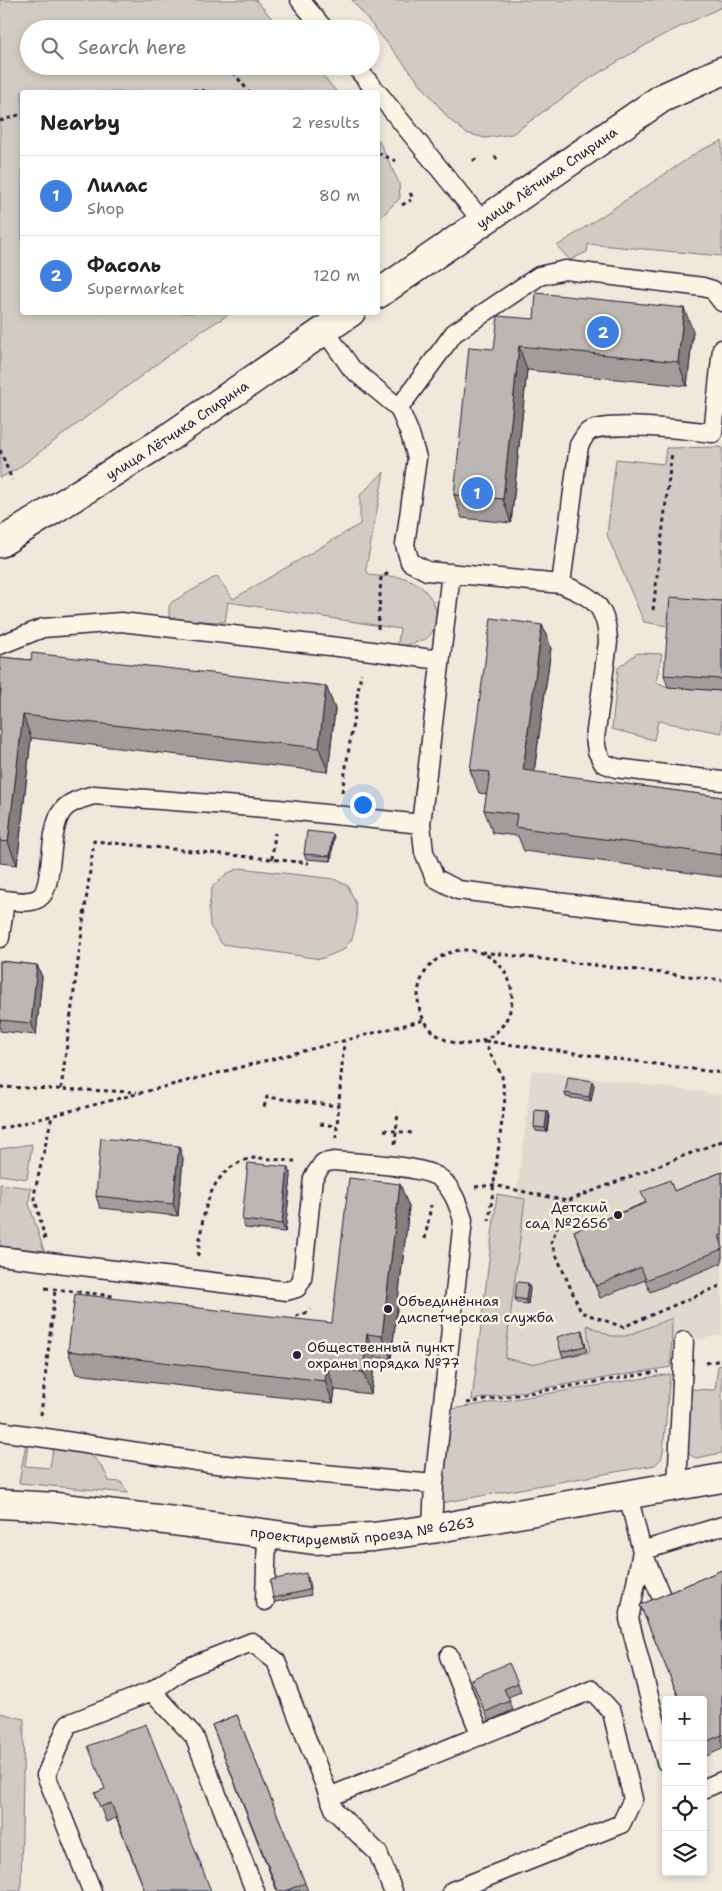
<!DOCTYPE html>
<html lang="en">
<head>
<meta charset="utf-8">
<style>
	:root { --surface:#fff; --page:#f2f2f2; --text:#222; --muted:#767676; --line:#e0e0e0; --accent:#22223b }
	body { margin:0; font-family:"Shantell Sans",sans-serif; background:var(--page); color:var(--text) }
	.controls { position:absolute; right:15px; bottom:15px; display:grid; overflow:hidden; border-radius:5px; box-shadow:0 2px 8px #0003 }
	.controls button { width:45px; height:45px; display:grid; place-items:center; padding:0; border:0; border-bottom:1px solid var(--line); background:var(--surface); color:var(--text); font:25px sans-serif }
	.you { position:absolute; left:362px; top:804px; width:18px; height:18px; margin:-12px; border:4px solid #fff; border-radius:50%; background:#1a73e8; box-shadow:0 0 0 8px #1a73e833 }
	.badge { display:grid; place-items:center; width:32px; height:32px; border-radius:50%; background:var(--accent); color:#fff; font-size:16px; font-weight:700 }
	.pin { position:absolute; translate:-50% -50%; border:2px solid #fff; box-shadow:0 1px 5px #0006 }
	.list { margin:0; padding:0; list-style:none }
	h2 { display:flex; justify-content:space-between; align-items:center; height:65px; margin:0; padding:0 20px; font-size:21px }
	h2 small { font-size:16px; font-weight:400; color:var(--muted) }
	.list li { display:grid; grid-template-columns:32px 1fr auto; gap:15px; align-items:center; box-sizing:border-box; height:80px; padding:0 20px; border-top:1px solid var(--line) }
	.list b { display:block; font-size:19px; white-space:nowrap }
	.list p { margin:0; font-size:16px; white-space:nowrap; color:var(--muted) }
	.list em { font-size:16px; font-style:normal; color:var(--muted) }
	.icon { flex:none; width:28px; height:28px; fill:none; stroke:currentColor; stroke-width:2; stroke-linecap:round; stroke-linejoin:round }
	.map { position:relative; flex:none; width:722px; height:1891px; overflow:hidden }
	.search { position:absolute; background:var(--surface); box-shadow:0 2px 8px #0003; left:20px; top:20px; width:360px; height:55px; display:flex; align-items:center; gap:12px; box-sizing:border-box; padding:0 18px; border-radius:28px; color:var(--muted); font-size:19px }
	.panel { position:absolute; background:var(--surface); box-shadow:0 2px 8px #0003; left:20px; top:90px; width:360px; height:225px; border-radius:5px }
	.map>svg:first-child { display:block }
	.built { fill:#e0d9cf }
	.green { fill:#d1cbc3; stroke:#7a767f }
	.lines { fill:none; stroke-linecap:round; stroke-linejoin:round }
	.lane-casing { stroke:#22223b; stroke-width:21 }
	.street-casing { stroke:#22223b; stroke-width:31 }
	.path { stroke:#22223b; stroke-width:3; stroke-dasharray:4 4; stroke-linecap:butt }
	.lane { stroke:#fcf5e5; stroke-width:18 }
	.street { stroke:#fcf5e5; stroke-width:28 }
	.wall { fill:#a29d9a; stroke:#22223b }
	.shaded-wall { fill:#84807d; stroke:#22223b }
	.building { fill:#bcb7b3; stroke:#22223b }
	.poi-dot { fill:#22223b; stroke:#fcf5e5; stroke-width:2 }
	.labels { text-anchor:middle; stroke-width:5; stroke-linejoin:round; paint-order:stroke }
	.street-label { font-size:14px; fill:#22223b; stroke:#fcf5e5 }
	.poi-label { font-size:14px; fill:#22223b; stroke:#fcf5e5; text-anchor:start }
</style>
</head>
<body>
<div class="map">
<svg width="722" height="1891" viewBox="0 0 722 1891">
	<rect width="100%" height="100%" fill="#efe8db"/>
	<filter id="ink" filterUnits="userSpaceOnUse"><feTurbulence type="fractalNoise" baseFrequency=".02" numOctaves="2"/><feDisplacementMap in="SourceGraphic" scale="10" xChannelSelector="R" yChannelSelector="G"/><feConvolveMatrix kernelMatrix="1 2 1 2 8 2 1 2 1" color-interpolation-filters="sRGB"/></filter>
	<g filter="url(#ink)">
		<path class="built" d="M532,1070L722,1095V1335L496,1371Z"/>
		<path class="green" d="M0,0H256L281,29H29V66H314L337,92H22V312L231,313L197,334L17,469L0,478Z
			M352,0H722V7L661,36L592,77L512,134L485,138L466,133L449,119Z
			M378,139L399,183L400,198L378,220Z
			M722,141V256L588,244L587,252L570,260L557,246L701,150Z
			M722,447V612L673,627L644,622L607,535L616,459L664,464L666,448Z
			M384,472L366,569L369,575C380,577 396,575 408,579C430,587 449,619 427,638C422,642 404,645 397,648L400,629L228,602L225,622L169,620V606L172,602L217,576L233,599L360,524V495Z
			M637,653L662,654L656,682L668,687L722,691V733L658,721L654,740L612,729L618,668Z
			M240,868L334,879L348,886L356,904L357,919L352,939L343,950L320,959L222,944L210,926L209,908L212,887L226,874Z
			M32,1144L27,1179L0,1175V1149Z
			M0,1184L31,1188L29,1204L44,1251L0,1246Z
			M497,1194L525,1199L505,1358L531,1364L590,1352L587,1325L611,1336H626L672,1318L671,1367L472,1400Z
			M722,1365V1453L696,1458L690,1455L686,1449L689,1389L715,1390L718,1366Z
			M670,1374L663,1452L661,1459L655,1465L441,1503L445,1410Z
			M26,1443H28L25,1466L50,1468L53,1449C86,1454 95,1448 109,1481L121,1482L128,1493L19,1483Z
			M0,1713L24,1719L21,1891H0Z"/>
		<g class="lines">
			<defs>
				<path id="lane" d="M300,0L324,29
					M355,66L377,92
					M378,93L482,221
					M325,331L352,369L399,408L410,434L417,458L405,545L410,562L427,571L561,584L579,445C582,441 585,434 588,432C604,420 691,430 713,433L722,349
					M399,408L454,333L539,276L565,270L703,287L713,290L722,302
					M451,573L421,824L424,852L435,878L458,890L722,922
					M561,584C592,597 607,604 608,642L595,738L597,751L603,763L616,768L722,781
					M0,645L43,628L121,622L364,650L440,660
					M0,899L5,900L0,938
					M5,900C16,901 29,904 39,898C55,888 47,829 63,810C70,801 84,798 94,795L278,809L421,824
					M0,1256L287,1291L297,1288L302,1279L313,1178L323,1163L334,1161C358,1163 424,1165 441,1179C453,1190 458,1204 463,1220L434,1484L216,1464L0,1431
					M677,1486L684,1341
					M628,1495L642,1551L666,1608
					M432,1529L434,1484
					M265,1601L267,1533
					M449,1656L481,1736
					M152,1691L194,1736L255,1891
					M666,1762L629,1619L642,1551L722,1526
					M703,1789L722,1781
					M329,1797L592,1690L612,1712L633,1799L621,1824L452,1891
					M92,1891L46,1775L68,1724L152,1691L184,1669L252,1642L276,1661L335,1811L378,1853L393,1891"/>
				<g id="street">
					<path id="s1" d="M378,294L662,98L722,71"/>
					<path id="s2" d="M0,543L168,438L351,312"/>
					<path id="s3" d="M0,1504L56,1507L174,1521L314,1540L373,1537L432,1529L722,1478"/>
				</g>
			</defs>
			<use href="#lane" class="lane-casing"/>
			<use href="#street" class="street-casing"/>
			<path class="path" d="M228,66L249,92
				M161,92L199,90L210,92
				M0,121L22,114
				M378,153L396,161
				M495,156L498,162
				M473,161L477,158
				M410,193L413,198
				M402,205L411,200
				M0,450L12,480
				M653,610L672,452
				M378,629L381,577L389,573
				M342,792L361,673
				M272,859L275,833
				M418 997a47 47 0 1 1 94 0a47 47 0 1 1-94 0Z
				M482,952L722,980
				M483,1040L502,1076L505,1098L489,1221
				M485,1041L722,1073
				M0,1087L137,1092
				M61,1089L94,841L309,863
				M264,1107L267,1097L338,1106
				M320,1124L337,1126
				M0,1129L424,1020
				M384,1130L412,1133
				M336,1138L344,1042
				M722,1141L567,1201L551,1243L581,1312L623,1327L722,1285
				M395,1144L398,1112
				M475,1187L493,1185L567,1201
				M45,1239L34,1195L52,1116
				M425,1239L431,1205
				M198,1256C202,1219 206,1172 248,1159C256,1156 284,1161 295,1161
				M45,1288L113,1296
				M296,1316L308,1312L310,1309
				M706,1363L722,1360
				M467,1403L658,1372
				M41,1415L55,1290"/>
			<use href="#lane" class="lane"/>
			<use href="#street" class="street"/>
		</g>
		<path class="wall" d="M534,319L693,331L687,386L527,370L511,523L462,518L454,495L494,349Z
			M722,601V691L668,687L664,675Z
			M542,625L551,648L534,772L722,797V877L524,851L518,836L493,833L484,810L487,794L479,793L470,770Z
			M0,657L31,660L326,686L335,709L328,772L31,738L17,865L0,863Z
			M334,838L331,861L306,859L304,854Z
			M0,961L37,965L42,977L36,1035L0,1031Z
			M594,1085L591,1101L566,1097L565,1093Z
			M549,1116L547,1132L536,1131L534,1127Z
			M183,1158L178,1216L100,1208L96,1196Z
			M288,1167L291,1176L285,1232L245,1228L242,1220Z
			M722,1172V1263L650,1292L645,1280L600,1298L574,1231Z
			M409,1207L391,1359L375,1357L371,1394L335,1390L333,1403L76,1374L68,1351L332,1323Z
			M530,1288L528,1304L517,1303L515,1298Z
			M582,1330L587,1351L563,1357L561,1352Z
			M722,1570V1749L704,1757L703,1700H680L640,1605Z
			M308,1577L311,1595L275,1602L273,1598Z
			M471,1679L518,1683L521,1692L508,1697L513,1710L489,1721Z
			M237,1715L308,1891H277L212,1725Z
			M105,1789L211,1891H145L116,1818L106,1822L95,1793Z"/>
		<path class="shaded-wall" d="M684,308L693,331L687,386L678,362Z
			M519,346L527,370L511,523L503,499Z
			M542,625L551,648L531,794L523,770Z
			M326,686L335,709L328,772L319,748Z
			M23,715L31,738L17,865L8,842Z
			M333,834L334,838L331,861L330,856Z
			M37,965L42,977L36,1035L31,1023Z
			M592,1081L594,1085L591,1101L589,1097Z
			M547,1111L549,1116L547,1132L545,1128Z
			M179,1146L183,1158L178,1216L173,1204Z
			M288,1167L291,1176L285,1232L282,1224Z
			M400,1184L409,1207L391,1359L382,1336Z
			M528,1283L530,1288L528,1304L526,1300Z
			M367,1334L375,1357L371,1394L363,1372Z
			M327,1367L335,1390L333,1403L325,1381Z"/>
		<path class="building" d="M536,293L684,308L678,362L519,346L503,499L454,495L469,347L494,349L498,316L534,319Z
			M670,597L722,601V679L664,675Z
			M491,618L542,625L523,770L722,797V855L515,827L517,814L484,810L490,772L470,770Z
			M32,653L326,686L319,748L23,715L8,842L0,841V698L1,690H0V657L31,660Z
			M307,831L333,834L330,856L304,854Z
			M0,961L37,965L31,1023L0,1020Z
			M568,1077L592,1081L589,1097L565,1093Z
			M535,1110L547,1111L545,1128L534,1127Z
			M101,1138L179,1146L173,1204L96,1196Z
			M248,1163L288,1167L282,1224L242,1220Z
			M722,1172V1235L719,1236L722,1244V1249L646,1280L641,1267L596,1286L574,1231L646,1203L641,1192L670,1180L674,1191Z
			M349,1178L400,1184L382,1336L367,1334L363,1372L327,1367L325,1381L68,1351L75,1294L332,1323Z
			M517,1282L528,1283L526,1300L515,1298Z
			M582,1330L585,1346L561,1352L557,1337Z
			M722,1570V1735L703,1743V1700H680L640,1605Z
			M306,1573L309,1590L273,1598L270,1580Z
			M509,1663L518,1683L504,1689L510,1701L485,1712L471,1679Z
			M237,1715L305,1883L285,1891H278L212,1725Z
			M146,1724L211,1891H145L111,1803L100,1807L95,1793L105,1789L88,1746Z"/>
	</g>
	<g class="poi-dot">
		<circle cx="618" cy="1215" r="5"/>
		<circle cx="388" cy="1309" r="5"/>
		<circle cx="297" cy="1355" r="5"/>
	</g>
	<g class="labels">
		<g class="street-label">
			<text dy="5" stroke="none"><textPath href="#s1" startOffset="205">улица Лётчика Спирина</textPath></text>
			<text dy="5" stroke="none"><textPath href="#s2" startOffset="210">улица Лётчика Спирина</textPath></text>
			<text dy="5" stroke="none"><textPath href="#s3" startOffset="365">проектируемый проезд № 6263</textPath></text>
		</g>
		<g class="poi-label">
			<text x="608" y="1212" text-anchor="end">Детский<tspan x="608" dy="16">сад №2656</tspan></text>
			<text x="398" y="1306">Объединённая<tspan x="398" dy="16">диспетчерская служба</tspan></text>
			<text x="307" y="1352">Общественный пункт<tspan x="307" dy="16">охраны порядка №77</tspan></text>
		</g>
	</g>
</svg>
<div class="controls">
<button>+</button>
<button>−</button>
<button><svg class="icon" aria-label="locate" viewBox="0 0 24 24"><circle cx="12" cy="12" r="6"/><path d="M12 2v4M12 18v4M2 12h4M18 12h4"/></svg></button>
<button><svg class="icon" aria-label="layers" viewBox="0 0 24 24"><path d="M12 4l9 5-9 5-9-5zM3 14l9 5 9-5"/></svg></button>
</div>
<div class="you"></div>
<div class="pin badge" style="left:477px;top:493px;background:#3f7fe0">1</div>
<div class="pin badge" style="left:603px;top:332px;background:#3f7fe0">2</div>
<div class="search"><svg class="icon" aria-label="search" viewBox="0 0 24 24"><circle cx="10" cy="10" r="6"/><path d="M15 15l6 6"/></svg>Search here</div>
<section class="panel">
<h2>Nearby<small>2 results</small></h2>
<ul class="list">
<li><span class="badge" style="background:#3f7fe0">1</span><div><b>Лилас</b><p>Shop</p></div><em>80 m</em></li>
<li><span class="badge" style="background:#3f7fe0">2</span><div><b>Фасоль</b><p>Supermarket</p></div><em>120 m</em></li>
</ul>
</section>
</div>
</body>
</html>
